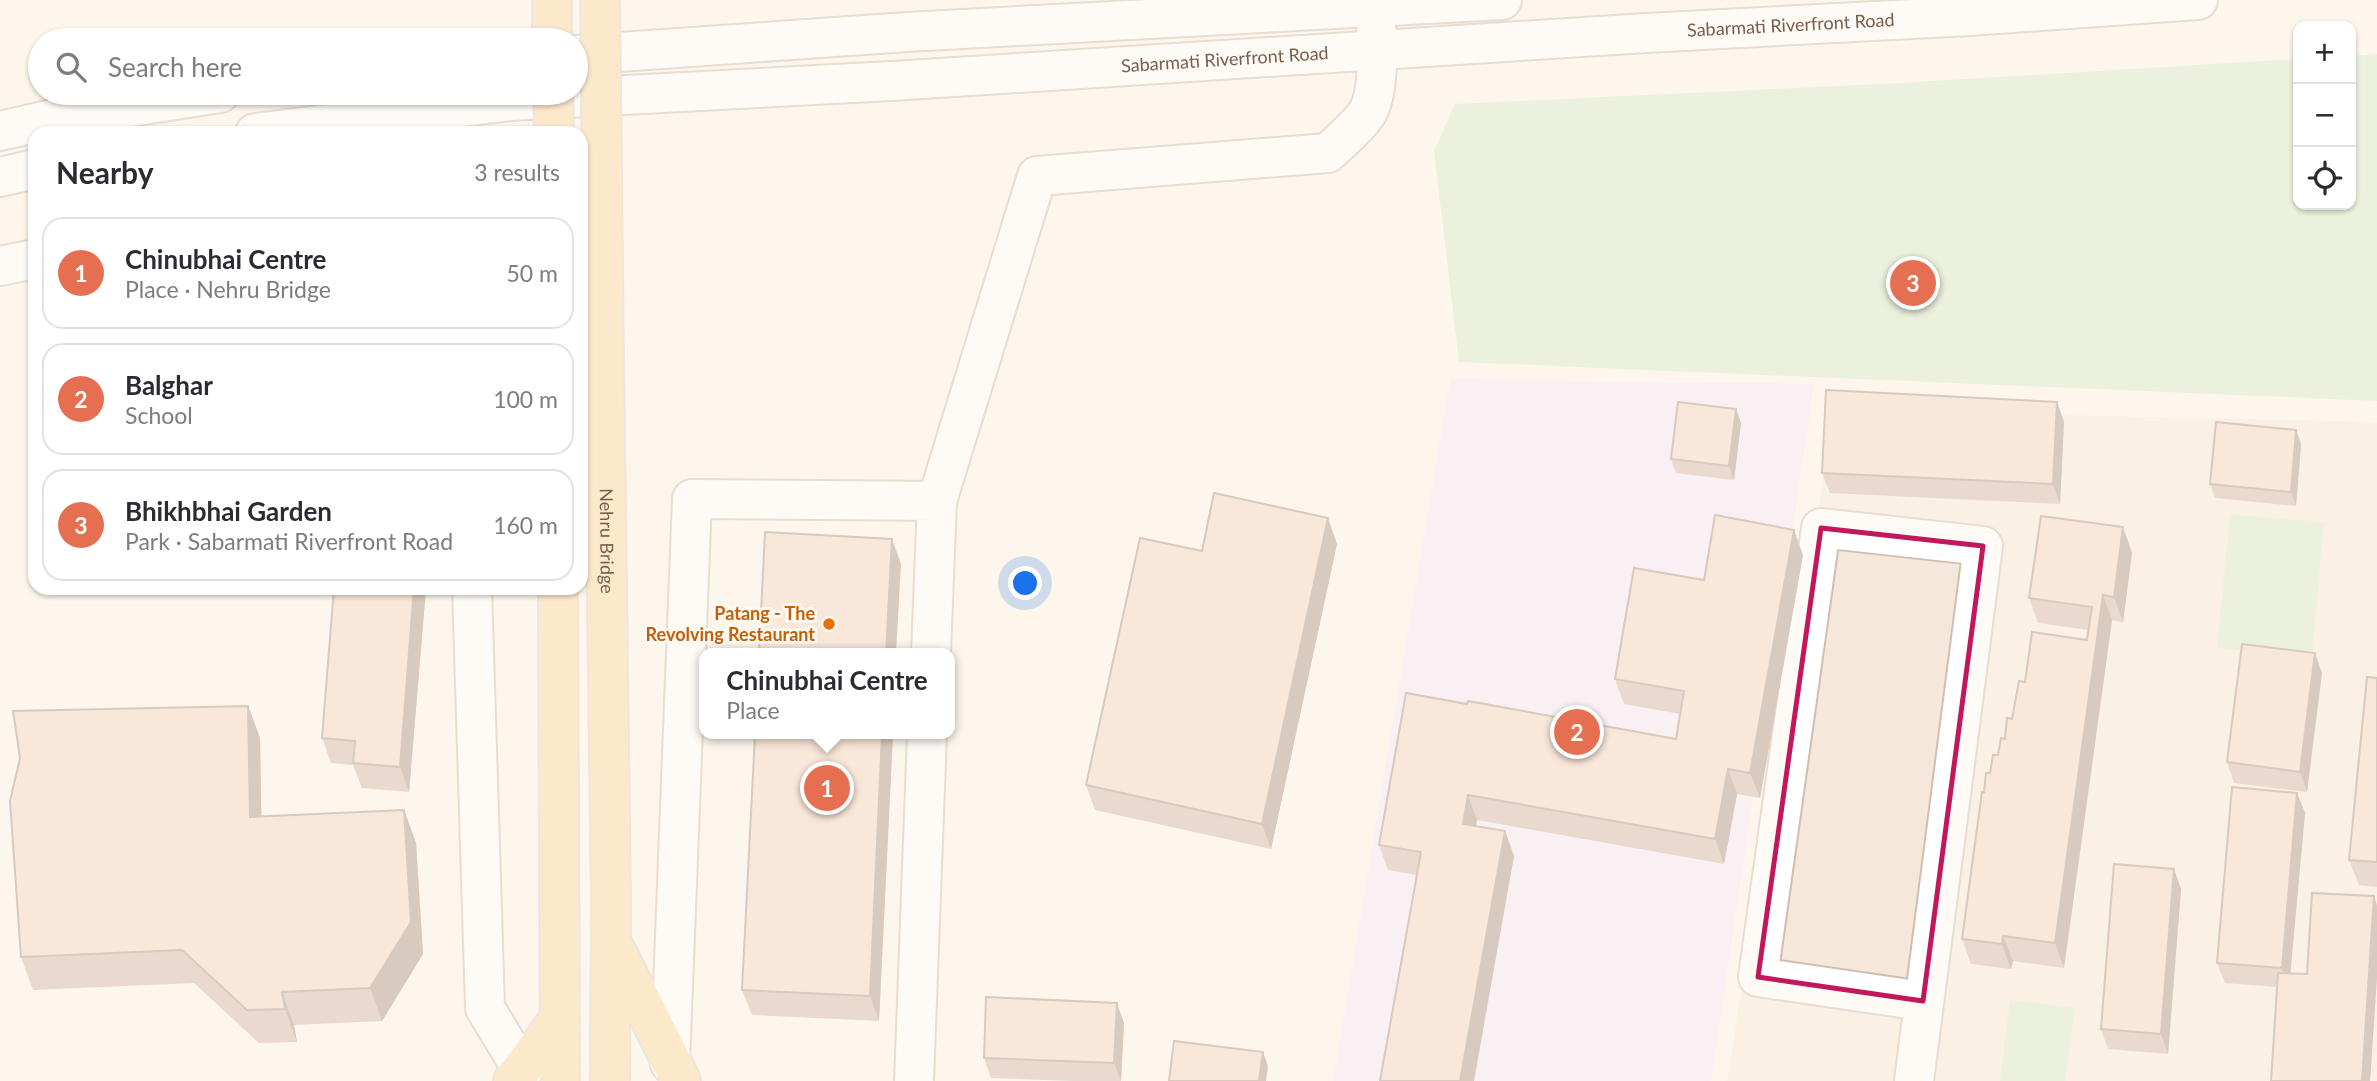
<!DOCTYPE html>
<html lang="en">
<head>
<meta charset="utf-8">
<style>
	:root { --surface:#fff; --page:#f2f2f3; --text:#2b2b33; --muted:#7c7c81; --line:#e1e1e2; --accent:#e76f51 }
	body { margin:0; font-family:Lato,sans-serif; background:var(--page); color:var(--text) }
	.controls { position:absolute; right:21px; top:21px; display:grid; overflow:hidden; border-radius:14px; box-shadow:0 2px 5px #0004 }
	.controls button { width:63px; height:63px; display:grid; place-items:center; padding:0; border:0; border-bottom:2px solid var(--line); background:var(--surface); color:var(--text); font:35px sans-serif }
	.you { position:absolute; left:1026px; top:584px; width:24px; height:24px; margin:-18px; border:5px solid #fff; border-radius:50%; background:#1a73e8; box-shadow:0 0 0 10px #1a73e833 }
	.badge { display:grid; place-items:center; width:46px; height:46px; border-radius:50%; background:var(--accent); color:#fff; font-size:23px; font-weight:700 }
	.pin { position:absolute; translate:-50% -50%; border:4px solid #fff; box-shadow:0 2px 7px #0006 }
	.popup { position:absolute; left:699px; top:648px; width:256px; height:91px; box-sizing:border-box; display:grid; place-content:center; border-radius:14px; background:var(--surface); filter:drop-shadow(0 2px 5px #0005); font-size:23px; white-space:nowrap; color:var(--muted) }
	.popup b { font-size:26px; color:var(--text) }
	.popup::after { content:''; position:absolute; left:50%; top:100%; margin-left:-14px; border:14px solid transparent; border-top-color:var(--surface) }
	.list { margin:0; padding:0; list-style:none }
	h2 { display:flex; justify-content:space-between; align-items:center; height:91px; margin:0; padding:0 28px; font-size:30px }
	h2 small { font-size:23px; font-weight:400; color:var(--muted) }
	.list li { display:grid; grid-template-columns:46px 1fr auto; gap:21px; align-items:center; box-sizing:border-box; height:112px; margin:0 14px 14px; padding:0 14px; border:2px solid var(--line); border-radius:21px }
	.list b { display:block; font-size:26px; white-space:nowrap }
	.list p { margin:0; font-size:23px; white-space:nowrap; color:var(--muted) }
	.list em { font-size:23px; font-style:normal; color:var(--muted) }
	.icon { flex:none; width:38px; height:38px; fill:none; stroke:currentColor; stroke-width:2; stroke-linecap:round; stroke-linejoin:round }
	.map { position:relative; flex:none; width:2377px; height:1081px; overflow:hidden }
	.search { position:absolute; background:var(--surface); box-shadow:0 2px 5px #0004; left:28px; top:28px; width:560px; height:77px; display:flex; align-items:center; gap:18px; box-sizing:border-box; padding:0 24px; border-radius:38px; color:var(--muted); font-size:26px }
	.panel { position:absolute; background:var(--surface); box-shadow:0 2px 5px #0004; left:28px; top:126px; width:560px; height:469px; border-radius:21px }
	.map>svg:first-child { display:block }
	.residential { fill:#f5e8da }
	.education { fill:#f3e8fa }
	.green { fill:#d8ecc9 }
	.lines { fill:none; stroke-linecap:round; stroke-linejoin:round }
	.minor-casing { stroke:#d1beb0; stroke-width:42 }
	.major-casing { stroke:#dad1cd; stroke-width:42 }
	.minor { stroke:#fff; stroke-width:38 }
	.major { stroke:#fbd9a5; stroke-width:38 }
	.major-bridge-casing { stroke:#dad1cd; stroke-width:42; stroke-linecap:butt }
	.major-bridge { stroke:#fbd9a5; stroke-width:38 }
	.wall { fill:#d1b7a8 }
	.shaded-wall { fill:#aa9588 }
	.building { fill:#f3d5c3; stroke:#aa9588; stroke-width:2 }
	.marked { fill:none; stroke:#c2185b; stroke-width:5; stroke-linejoin:round }
	.food-dot { fill:#e8710a; stroke:#fffaf3; stroke-width:2.5 }
	.labels { text-anchor:middle; stroke-width:6; stroke-linejoin:round; paint-order:stroke }
	.street-label { font-size:18px; fill:#7a5c4d; stroke:#fffaf3 }
	.food-label { font-size:18px; font-weight:bold; fill:#c56008; stroke:#fffaf3; text-anchor:end }
</style>
</head>
<body>
<div class="map">
<svg width="2377" height="1081" viewBox="0 0 2377 1081">
	<rect width="100%" height="100%" fill="#fdf6ec"/>
	<path class="residential" d="M1834,410L2377,422V1081H1727Z"/>
	<path class="education" d="M1450,379L1814,384L1711,1081H1333Z"/>
	<path class="green" d="M2377,54V401L1459,362L1434,151L1455,104L1882,84L2298,59V205H2351V56Z
		M2230,514L2324,523L2312,657L2217,648Z
		M2010,1000L2075,1008L2065,1081H2000Z"/>
	<g class="lines">
		<defs>
			<g id="minor">
				<path d="M576,55L907,32L1502,0"/>
				<path d="M0,131L48,120L220,93"/>
				<path id="s1" d="M255,133L511,101L892,81L1646,33L1970,16L2198,0"/>
				<path d="M0,177L35,169"/>
				<path d="M0,266L35,259"/>
				<path d="M937,501L1037,176L1328,153C1339,142 1359,126 1367,113C1379,94 1378,46 1376,24"/>
				<path d="M472,588L485,1008L523,1071"/>
				<path d="M670,1063L692,499L937,501L931,653"/>
				<path d="M914,1081L927,734"/>
				<path d="M1914,1081L1983,546L1821,528L1758,977L1923,1001"/>
			</g>
			<g id="major">
				<path d="M552,0V40"/>
				<path id="s2" d="M604,364L611,903L610,1081"/>
				<path d="M558,588L560,1081"/>
				<path d="M615,949L681,1081"/>
				<path d="M513,1081L560,1018"/>
			</g>
		</defs>
		<use href="#minor" class="minor-casing"/>
		<use href="#major" class="major-casing"/>
		<use href="#minor" class="minor"/>
		<use href="#major" class="major"/>
		<defs>
			<path id="major-bridge" d="M600,0L604,364
				M553,93L554,133"/>
		</defs>
		<use href="#major-bridge" class="major-bridge-casing"/>
		<use href="#major-bridge" class="major-bridge"/>
	</g>
	<path class="wall" d="M2057,402L2064,422L2060,504L1830,493L1822,473Z
		M1741,423L1734,480L1676,473L1671,459Z
		M2296,430L2301,444L2296,506L2215,498L2210,484Z
		M1794,530L1803,555L1760,798L1737,794L1724,864L1477,820L1476,826L1505,831L1514,856L1417,875L1388,870L1379,845L1467,704L1676,739L1680,714L1624,704L1615,679L1704,580Z
		M1337,544L1271,849L1095,810L1086,785L1202,551Z
		M2132,553L2123,622L2112,620L2064,968L2013,961L2011,969L1971,964L1962,939L1984,792L1990,773L2005,739L2025,682L2087,640L2089,630L2038,623L2029,598Z
		M334,588H426L409,792L362,788L353,765L331,763L322,738Z
		M2322,673L2307,792L2234,783L2227,762Z
		M2377,678V887L2359,885L2349,860Z
		M248,706L260,738L261,817L404,810L416,843L423,954L382,1021L294,1025L297,1042L259,1043L194,983L33,990L21,957Z
		M755,734H893L879,1021L752,1015L742,990Z
		M2297,793L2305,813L2290,974H2307L2374,896L2377,906V977L2370,1081L2277,987L2225,983L2217,963Z
		M2181,889L2168,1054L2108,1049L2101,1029Z
		M1124,1023L1121,1081H1073L991,1078L984,1058Z"/>
	<path class="shaded-wall" d="M2057,402L2064,422L2060,504L2053,484Z
		M1736,409L1741,423L1734,480L1729,466Z
		M2296,430L2301,444L2296,506L2291,492Z
		M1328,518L1337,544L1271,849L1262,824Z
		M2123,527L2132,553L2123,622L2114,597Z
		M1794,530L1803,555L1760,798L1750,773Z
		M892,539L901,564L896,653H886Z
		M414,588H426L409,792L400,767Z
		M2103,595L2112,620L2064,968L2055,943Z
		M2315,653L2322,673L2307,792L2300,772Z
		M248,706L260,738L262,850L250,817Z
		M882,734H893L879,1021L870,996Z
		M1728,769L1737,794L1724,864L1715,839Z
		M2297,793L2305,813L2289,988L2282,968Z
		M1468,795L1477,820L1472,849L1463,824Z
		M404,810L416,843L423,954L382,1021L370,988Z
		M1505,831L1514,856L1474,1081H1460Z
		M2174,869L2181,889L2168,1054L2161,1034Z
		M2374,896L2377,906V977L2370,1081H2362Z
		M2003,936L2013,961L2011,969L2002,944Z
		M282,992L294,1025L297,1042L285,1009Z
		M1117,1003L1124,1023L1121,1081L1114,1063Z
		M1263,1052L1268,1066L1266,1081H1259Z"/>
	<path class="building" d="M1826,390L2057,402L2053,484L1822,473Z
		M1678,402L1736,409L1729,466L1671,459Z
		M2216,422L2296,430L2291,492L2210,484Z
		M1214,493L1328,518L1262,824L1086,785L1140,538L1202,551Z
		M1715,515L1794,530L1750,773L1728,769L1715,839L1468,795L1463,824L1505,831L1460,1081H1380L1421,852L1379,845L1406,693L1467,704L1468,701L1676,739L1684,691L1615,679L1634,568L1704,580Z
		M2041,516L2123,527L2114,597L2103,595L2055,943L2003,936L2002,944L1962,939L1982,792H1984L1986,773H1990L1993,755H1998L2001,738L2005,739L2007,718L2012,719L2019,681L2025,682L2032,632L2087,640L2092,607L2029,598Z
		M765,532L892,539L886,653H759Z
		M334,588H414L400,767L353,763L355,741L322,738Z
		M2242,644L2315,653L2300,772L2227,762Z
		M2367,677L2377,678V862L2349,860Z
		M248,706L250,817L404,810L411,922L370,988L282,992L285,1009L247,1010L182,950L21,957L10,801L20,758L13,711Z
		M755,734H882L870,996L742,990Z
		M2232,787L2297,793L2282,968L2217,963Z
		M2114,864L2174,869L2161,1034L2101,1029Z
		M2312,893L2374,896L2362,1081H2271L2278,973L2307,974Z
		M986,997L1117,1003L1114,1063L984,1058Z
		M1174,1041L1263,1052L1259,1081H1169Z"/>
	<path d="M0 0H2377V1081H0ZM1821,528L1983,546L1923,1001L1758,977Z" fill="#fdf6ec" fill-opacity=".55" fill-rule="evenodd"/>
	<path class="marked" d="M1821,528L1983,546L1923,1001L1758,977Z"/>
	<circle class="food-dot" cx="829" cy="624" r="7"/>
	<g class="labels">
		<g class="street-label">
			<text dy="6" stroke="none"><textPath href="#s1" startOffset="1540">Sabarmati Riverfront Road</textPath></text>
			<text dy="6" stroke="none"><textPath href="#s1" startOffset="973">Sabarmati Riverfront Road</textPath></text>
			<text dy="6" stroke="none"><textPath href="#s2" startOffset="177">Nehru Bridge</textPath></text>
		</g>
		<g class="food-label">
			<text x="815" y="620">Patang - The<tspan x="815" dy="21">Revolving Restaurant</tspan></text>
		</g>
	</g>
</svg>
<div class="controls">
<button>+</button>
<button>−</button>
<button><svg class="icon" aria-label="locate" viewBox="0 0 24 24"><circle cx="12" cy="12" r="6"/><path d="M12 2v4M12 18v4M2 12h4M18 12h4"/></svg></button>
</div>
<div class="you"></div>
<div class="pin badge" style="left:827px;top:788px">1</div>
<div class="popup"><b>Chinubhai Centre</b>Place</div>
<div class="pin badge" style="left:1577px;top:732px">2</div>
<div class="pin badge" style="left:1913px;top:283px">3</div>
<div class="search"><svg class="icon" aria-label="search" viewBox="0 0 24 24"><circle cx="10" cy="10" r="6"/><path d="M15 15l6 6"/></svg>Search here</div>
<section class="panel">
<h2>Nearby<small>3 results</small></h2>
<ul class="list">
<li><span class="badge">1</span><div><b>Chinubhai Centre</b><p>Place · Nehru Bridge</p></div><em>50 m</em></li>
<li><span class="badge">2</span><div><b>Balghar</b><p>School</p></div><em>100 m</em></li>
<li><span class="badge">3</span><div><b>Bhikhbhai Garden</b><p>Park · Sabarmati Riverfront Road</p></div><em>160 m</em></li>
</ul>
</section>
</div>
</body>
</html>
